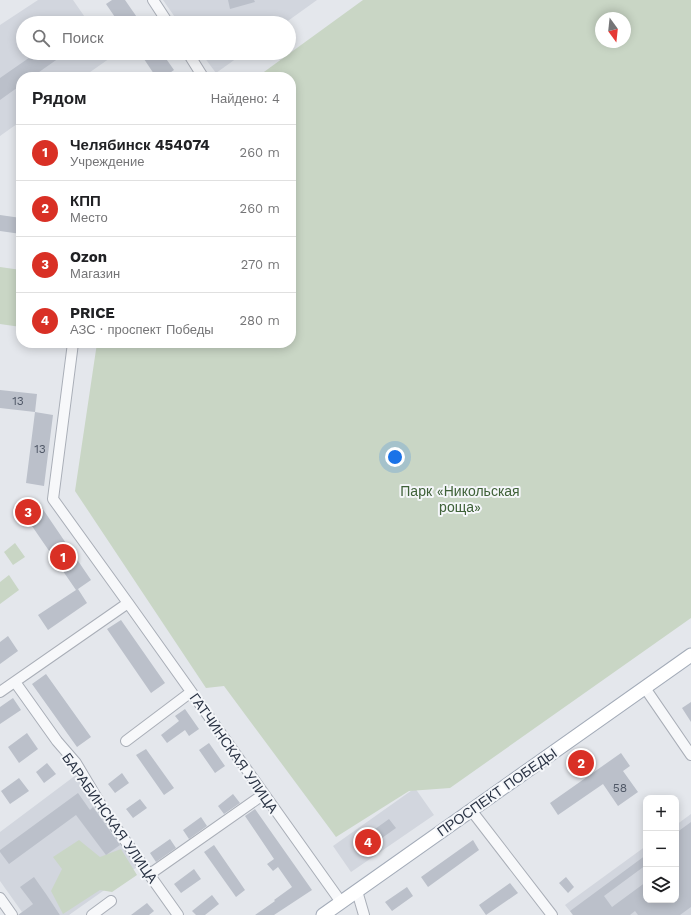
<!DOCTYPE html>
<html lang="ru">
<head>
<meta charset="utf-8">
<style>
	:root { --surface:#fff; --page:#f6f6f6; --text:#202124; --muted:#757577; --line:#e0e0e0; --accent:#d93025 }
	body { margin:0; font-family:"Work Sans",sans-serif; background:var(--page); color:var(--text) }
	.controls { position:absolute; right:12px; bottom:12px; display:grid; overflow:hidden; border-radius:8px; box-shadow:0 2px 10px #0003 }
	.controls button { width:36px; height:36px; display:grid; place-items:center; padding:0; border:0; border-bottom:1px solid var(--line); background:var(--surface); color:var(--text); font:20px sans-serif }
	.compass { position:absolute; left:595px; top:12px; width:36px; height:36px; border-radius:50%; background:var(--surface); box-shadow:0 2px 10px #0003; rotate:165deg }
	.you { position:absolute; left:395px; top:457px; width:14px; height:14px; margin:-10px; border:3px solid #fff; border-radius:50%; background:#1a73e8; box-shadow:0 0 0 6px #1a73e833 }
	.badge { display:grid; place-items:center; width:26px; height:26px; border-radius:50%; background:var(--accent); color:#fff; font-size:13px; font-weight:700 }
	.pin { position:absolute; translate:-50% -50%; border:2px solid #fff; box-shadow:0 1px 4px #0006 }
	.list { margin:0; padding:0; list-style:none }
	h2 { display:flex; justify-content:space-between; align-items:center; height:52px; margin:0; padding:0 16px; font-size:17px }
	h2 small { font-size:13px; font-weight:400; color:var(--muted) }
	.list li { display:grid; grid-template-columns:26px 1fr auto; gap:12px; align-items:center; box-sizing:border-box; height:56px; padding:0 16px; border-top:1px solid var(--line) }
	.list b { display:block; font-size:15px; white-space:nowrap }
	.list p { margin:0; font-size:13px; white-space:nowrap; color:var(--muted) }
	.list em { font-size:13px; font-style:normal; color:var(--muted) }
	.icon { flex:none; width:22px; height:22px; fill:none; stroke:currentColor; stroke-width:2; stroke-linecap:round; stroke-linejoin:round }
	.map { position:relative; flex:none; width:691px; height:915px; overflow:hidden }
	.search { position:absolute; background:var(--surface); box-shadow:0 2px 10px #0003; left:16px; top:16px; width:280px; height:44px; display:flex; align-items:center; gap:10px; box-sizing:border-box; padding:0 14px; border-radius:22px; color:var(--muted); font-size:15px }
	.panel { position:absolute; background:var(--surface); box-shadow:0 2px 10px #0003; left:16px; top:72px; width:280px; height:276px; border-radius:16px }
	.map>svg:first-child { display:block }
	.built { fill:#d2d6de }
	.green { fill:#c9d6c5; fill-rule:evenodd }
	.building { fill:#bbc0ca }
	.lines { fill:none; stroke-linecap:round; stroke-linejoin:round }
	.minor-casing { stroke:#a9aeb7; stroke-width:12 }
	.major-casing { stroke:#a3abb8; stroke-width:15 }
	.minor { stroke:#f7f8fa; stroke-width:10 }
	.major { stroke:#fff; stroke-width:13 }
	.labels { text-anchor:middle; stroke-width:4; stroke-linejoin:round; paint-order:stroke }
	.number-label { font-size:12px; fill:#4f5766 }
	.park-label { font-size:14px; fill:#3f6138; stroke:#f4f6f9 }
	.street-label { font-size:14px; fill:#2b3445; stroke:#f4f6f9 }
</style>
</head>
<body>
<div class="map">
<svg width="691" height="915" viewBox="0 0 691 915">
	<rect width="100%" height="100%" fill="#e4e7ec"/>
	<path class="built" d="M38,0H73L89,23H23V53H111L113,56L83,77H21V121L0,136V25Z
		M163,0H317L285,23H179Z
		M201,53H244L216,73Z
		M76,775L137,867L69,915H60L46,895L22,912L0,881V832Z
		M415,788L434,815L351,872L333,846Z
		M691,814V915H573L565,905L646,846V900H676V825Z"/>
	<path class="green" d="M363,0H691V618L450,788L409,791L336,837L224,686L206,688L75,491L97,343H291V77H257ZM601,18H625V42H601Z
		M0,267L21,270V327L0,324Z
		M15,543L25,557L13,565L4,552Z
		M9,575L19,590L0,604V582Z
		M79,840L100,857L121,849L137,875L112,892L100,890L63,914L51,891L62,869L53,857Z"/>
	<path class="building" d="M112,0H125L141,23H119L106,4Z
		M228,0H254L255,2L230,9Z
		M36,53H55L59,58L32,77H21V85L0,100V78Z
		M140,53H162L174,70L164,77H156Z
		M0,215L21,218V234L0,231Z
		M0,390L37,394L35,412L0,408Z
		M35,412L53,415L44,486L26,483Z
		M38,502L91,580L78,589L87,603L48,630L38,615L76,590L23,513Z
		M121,620L165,683L151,693L107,629Z
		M8,636L18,651L0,664V642Z
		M46,674L91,737L77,747L32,684Z
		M13,698L21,710L0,724V707Z
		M691,702V722L682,708Z
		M185,709L199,729L189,736L185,730L167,743L161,735L179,721L175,716Z
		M27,733L38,749L19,763L8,747Z
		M209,743L225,766L215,773L199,750Z
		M146,749L174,788L164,795L136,755Z
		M621,753L630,766L623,771L638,792L618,806L603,784L558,815L550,803Z
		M47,763L56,774L44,783L36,772Z
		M122,773L129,783L115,793L108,784Z
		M19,778L29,791L10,804L1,791Z
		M78,793L90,810L93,807L120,845L106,855L76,815L9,864L0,852V850Z
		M233,794L240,803L224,814L218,806Z
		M140,799L147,808L133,818L126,809Z
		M255,809L312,890L274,915H255L275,901L274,900L292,887L278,867L273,871L267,864L274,859L245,816Z
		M201,817L207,826L189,839L183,830Z
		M389,819L396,828L375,843L368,834Z
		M691,822V907L680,915H638L635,911L630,915H573L570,911L646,855V865L604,896L612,907L646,882V900H676V833Z
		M170,839L176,848L156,862L150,853Z
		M473,840L479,850L428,887L421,877Z
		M214,845L245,890L236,897L204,852Z
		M194,869L201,879L181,893L174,884Z
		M34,877L46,894L60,915H18L33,904L20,887Z
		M566,877L574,887L568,893L559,883Z
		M510,883L518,893L486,915L479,905Z
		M407,887L413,896L392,911L385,902Z
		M212,895L219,904L205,915H196L192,911Z
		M147,903L154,911L149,915H131Z"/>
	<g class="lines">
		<defs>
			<path id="minor" d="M153,0L168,23
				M188,53L203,77
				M128,603L341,902
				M15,682L57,741L76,763L107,815L178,915
				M645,688L691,755
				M0,692L128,603L53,499L73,343
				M126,741L191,692
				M471,810L552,915
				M150,874L264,794
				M357,891L364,915
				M0,898L12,915
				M92,915L111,901"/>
			<path id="major" d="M323,915L691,655"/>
		</defs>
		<use href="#minor" class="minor-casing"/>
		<use href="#major" class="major-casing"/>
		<use href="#minor" class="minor"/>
		<use href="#major" class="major"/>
	</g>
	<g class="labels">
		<g class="number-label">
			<text x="18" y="405">13</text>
			<text x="40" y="453">13</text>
			<text x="620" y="792">58</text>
		</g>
		<g class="park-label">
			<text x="460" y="496">Парк «Никольская<tspan x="460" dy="16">роща»</tspan></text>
		</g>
		<g class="street-label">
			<text transform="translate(234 753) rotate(55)" y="5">ГАТЧИНСКАЯ УЛИЦА</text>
			<text transform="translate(497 792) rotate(-35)" y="5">ПРОСПЕКТ ПОБЕДЫ</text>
			<text transform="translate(110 818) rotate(55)" y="5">БАРАБИНСКАЯ УЛИЦА</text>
		</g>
	</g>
</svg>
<div class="controls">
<button>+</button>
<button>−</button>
<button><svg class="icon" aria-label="layers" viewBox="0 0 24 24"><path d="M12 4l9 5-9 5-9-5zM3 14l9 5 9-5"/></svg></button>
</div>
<svg class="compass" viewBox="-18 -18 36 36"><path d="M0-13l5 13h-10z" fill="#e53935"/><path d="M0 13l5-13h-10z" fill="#757577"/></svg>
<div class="you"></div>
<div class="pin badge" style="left:63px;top:557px">1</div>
<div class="pin badge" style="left:581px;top:763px">2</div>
<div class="pin badge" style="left:28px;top:512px">3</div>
<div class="pin badge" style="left:368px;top:842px">4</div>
<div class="search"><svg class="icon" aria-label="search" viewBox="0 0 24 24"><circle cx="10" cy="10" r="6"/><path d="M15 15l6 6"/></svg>Поиск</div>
<section class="panel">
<h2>Рядом<small>Найдено: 4</small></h2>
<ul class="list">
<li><span class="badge">1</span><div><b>Челябинск 454074</b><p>Учреждение</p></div><em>260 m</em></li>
<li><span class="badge">2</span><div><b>КПП</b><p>Место</p></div><em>260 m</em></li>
<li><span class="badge">3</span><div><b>Ozon</b><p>Магазин</p></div><em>270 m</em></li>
<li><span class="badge">4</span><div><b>PRICE</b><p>АЗС · проспект Победы</p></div><em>280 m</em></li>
</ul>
</section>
</div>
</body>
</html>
